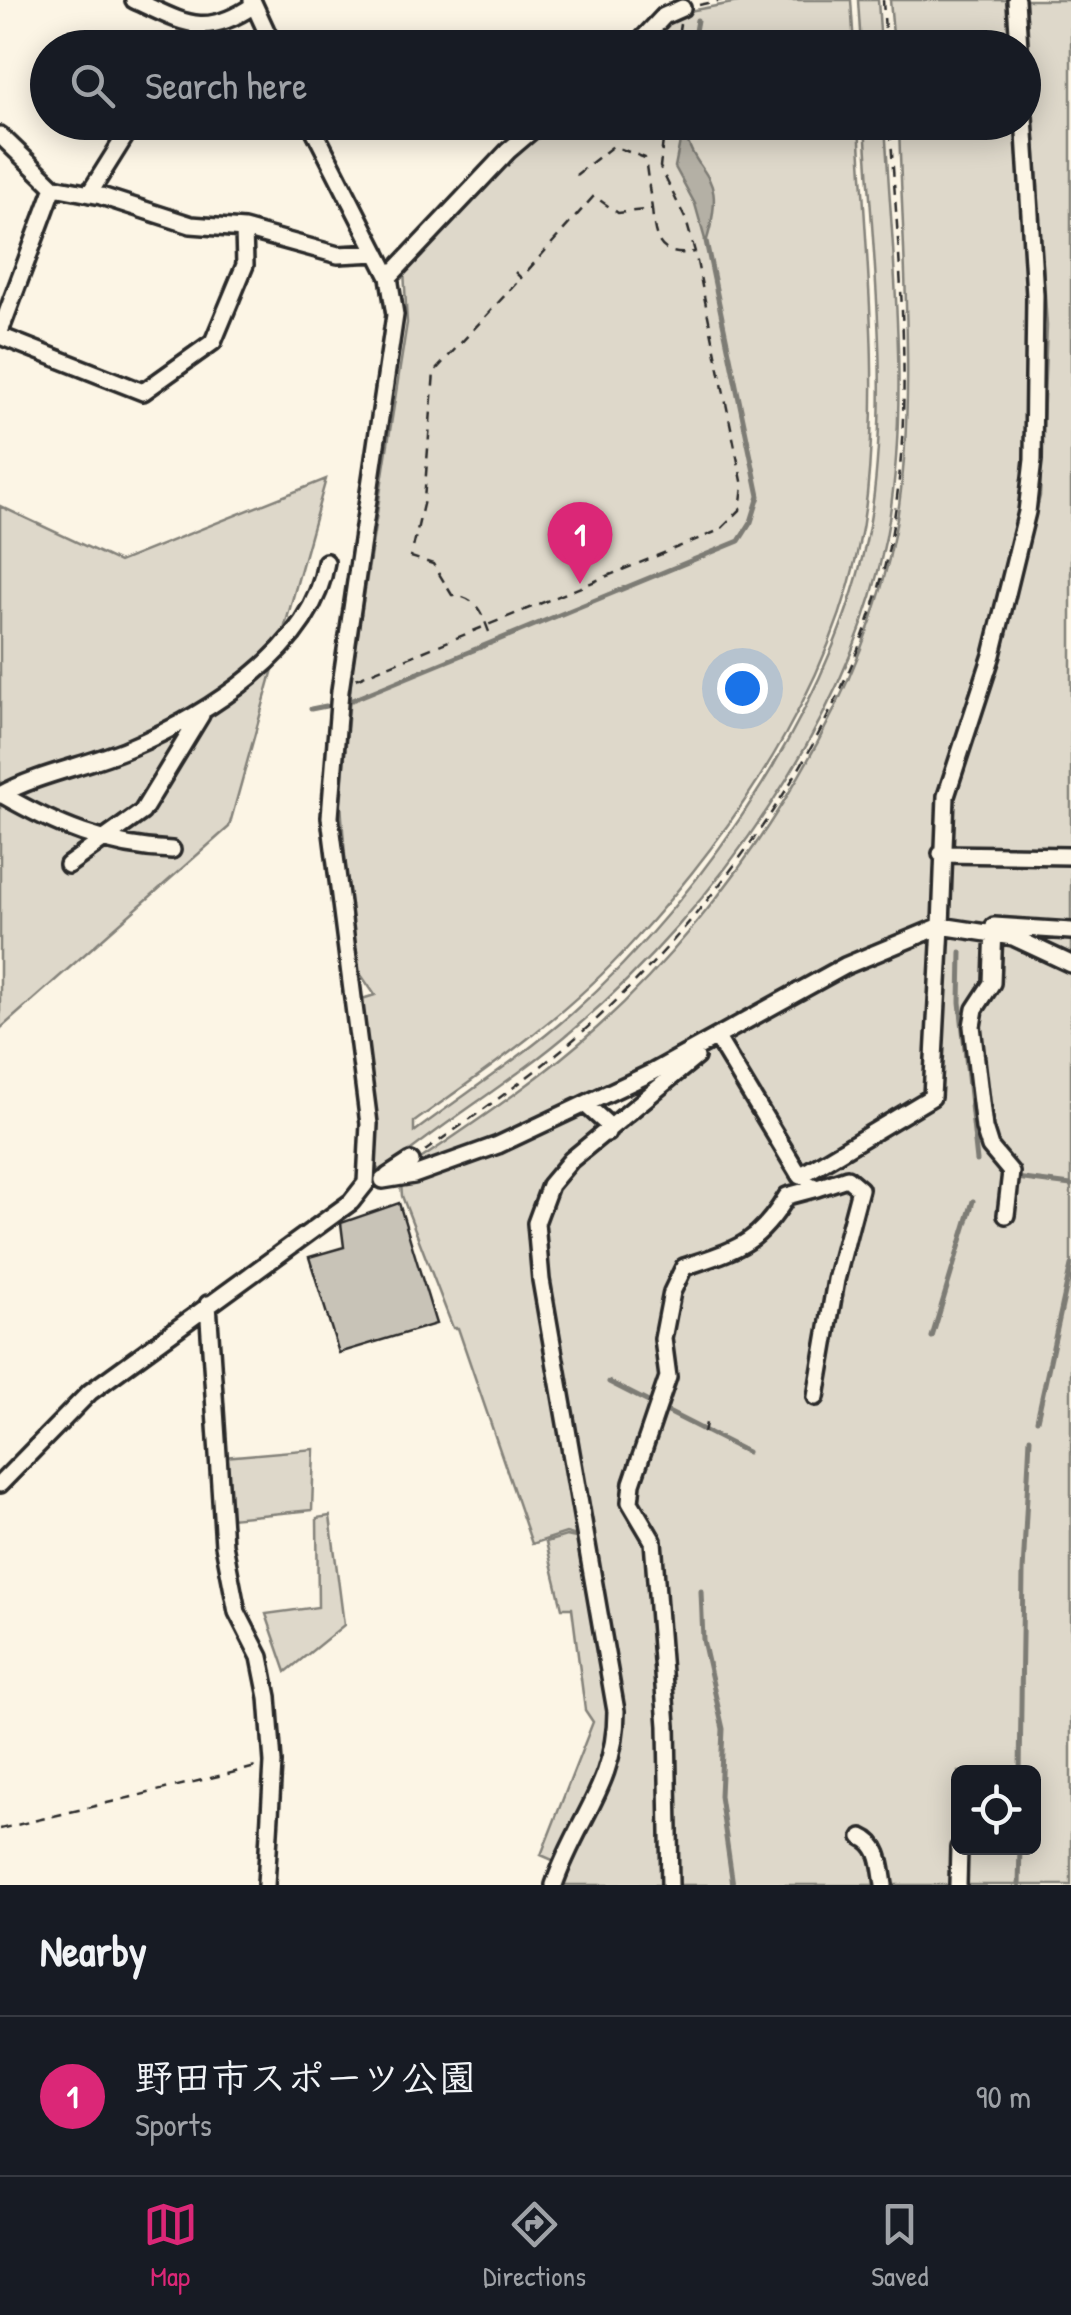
<!DOCTYPE html>
<html lang="en">
<head>
<meta charset="utf-8">
<style>
	:root { --surface:#171b24; --page:#20242c; --text:#f1f3f6; --muted:#9ea1a6; --line:#363941; --accent:#db2777 }
	body { margin:0; font-family:"Patrick Hand","Klee One",sans-serif; background:var(--page); color:var(--text) }
	.controls { position:absolute; right:30px; bottom:30px; display:grid; overflow:hidden; border-radius:15px; box-shadow:0 5px 25px #0003 }
	.controls button { width:90px; height:90px; display:grid; place-items:center; padding:0; border:0; border-bottom:2px solid var(--line); background:var(--surface); color:var(--text); font:50px sans-serif }
	.you { position:absolute; left:742px; top:688px; width:35px; height:35px; margin:-25px; border:8px solid #fff; border-radius:50%; background:#1a73e8; box-shadow:0 0 0 15px #1a73e833 }
	.badge { display:grid; place-items:center; width:65px; height:65px; border-radius:50%; background:var(--accent); color:#fff; font-size:32px; font-weight:700 }
	.pin { position:absolute; translate:-50% -82px; filter:drop-shadow(0 2px 5px #0008) }
	.pin::after { content:''; position:absolute; top:52px; width:35px; height:30px; background:inherit; clip-path:polygon(0 0,100% 0,50% 100%) }
	.list { margin:0; padding:0; list-style:none }
	h2 { display:flex; justify-content:space-between; align-items:center; height:130px; margin:0; padding:0 40px; font-size:42px }
	h2 small { font-size:32px; font-weight:400; color:var(--muted) }
	.list li { display:grid; grid-template-columns:65px 1fr auto; gap:30px; align-items:center; box-sizing:border-box; height:160px; padding:0 40px; border-top:2px solid var(--line) }
	.list b { display:block; font-size:38px; white-space:nowrap }
	.list p { margin:0; font-size:32px; white-space:nowrap; color:var(--muted) }
	.list em { font-size:32px; font-style:normal; color:var(--muted) }
	.icon { flex:none; width:55px; height:55px; fill:none; stroke:currentColor; stroke-width:2; stroke-linecap:round; stroke-linejoin:round }
	.map { position:relative; flex:none; width:1071px; height:1885px; overflow:hidden }
	.search { position:absolute; background:var(--surface); box-shadow:0 5px 25px #0003; left:30px; right:30px; top:30px; height:110px; display:flex; align-items:center; gap:25px; box-sizing:border-box; padding:0 35px; border-radius:55px; color:var(--muted); font-size:38px }
	.sheet { height:290px; background:var(--surface) }
	nav { display:flex; justify-content:space-around; align-items:center; box-sizing:border-box; height:140px; border-top:2px solid var(--line); background:var(--surface); font-size:28px; color:var(--muted) }
	nav a { display:grid; justify-items:center; gap:5px }
	nav .on { color:var(--accent) }
	.map>svg:first-child { display:block }
	.green { fill:#ded8ca; stroke:#84827a; stroke-width:2.5; fill-rule:evenodd }
	.water { fill:#b4b0a5; stroke:#7d7b74; stroke-width:2.5 }
	.lines { fill:none; stroke-linecap:round; stroke-linejoin:round }
	.stream { stroke:#7d7b74; stroke-width:5 }
	.building { fill:#c8c3b7; stroke:#2b2b2b; stroke-width:2.5 }
	.minor-casing { stroke:#2b2b2b; stroke-width:22 }
	.path { stroke:#2b2b2b; stroke-width:2.5; stroke-dasharray:10 8; stroke-linecap:butt }
	.minor { stroke:#fcf5e5; stroke-width:15 }
</style>
</head>
<body>
<div class="map">
<svg width="1071" height="1885" viewBox="0 0 1071 1885">
	<rect width="100%" height="100%" fill="#fcf5e5"/>
	<filter id="ink" filterUnits="userSpaceOnUse"><feTurbulence type="fractalNoise" baseFrequency=".01" numOctaves="2"/><feDisplacementMap in="SourceGraphic" scale="20" xChannelSelector="R" yChannelSelector="G"/><feConvolveMatrix kernelMatrix="1 2 1 2 8 2 1 2 1" color-interpolation-filters="sRGB"/></filter>
	<g filter="url(#ink)">
		<path class="green" d="M749,0H851L854,47L640,48L678,13Z
			M858,0H878L881,47H861Z
			M890,0H1013L1016,47H894Z
			M1026,0H1071V853L950,849L953,790L1000,658L1040,496L1047,326Z
			M551,123H859C865,246 880,370 867,494C849,662 743,822 631,944C568,1014 490,1068 414,1122V1132C466,1093 522,1057 571,1014C706,895 846,688 872,508C890,381 872,249 865,123H885C892,255 911,407 886,537C850,720 715,908 575,1028C514,1081 444,1121 382,1173L374,1165L376,1116L362,999L375,995L359,972L351,933L341,804L352,672L407,323L404,270L534,134Z
			M899,123H1020L1032,293L1028,478L987,655L949,765L936,922L545,1120L397,1175C466,1128 536,1083 598,1027C732,905 862,710 895,530C918,407 902,248 899,123Z
			M326,479L229,827L0,1029V506L119,562Z
			M946,859L1071,860V1885H559L615,1768L620,1739L539,1238L556,1182L711,1045L719,1047L797,1182L925,1106ZM958,1772H1034V1848H958Z
			M935,934L928,1094L803,1169L723,1037L819,985Z
			M585,1110L603,1129L544,1183L531,1222L581,1537L566,1533L532,1544L458,1328H453L402,1196L401,1182Z
			M314,1449L312,1510L230,1518L224,1457Z
			M330,1516L344,1625L286,1672L266,1614L318,1607L317,1518Z
			M566,1536L581,1539L610,1694L607,1765L557,1862L541,1855L593,1722L585,1710L572,1608H562L546,1542Z"/>
		<path class="water" d="M683,126C696,183 729,167 706,243L695,204L675,167Z"/>
		<g class="lines">
			<path class="stream" d="M692,48L697,20
				M352,700L739,541L751,522L759,496L706,241
				M311,709L326,706
				M1028,934L1063,952
				M961,952L960,1002L977,1161
				M1016,1178L1071,1185
				M932,1337L973,1201
				M609,1382L747,1452
				M1037,1420L1071,1265
				M701,1591L703,1640L723,1729L720,1796L733,1885
				M1020,1772L1023,1572L1030,1438
				M1019,1885L1020,1848"/>
		</g>
		<path class="building" d="M399,1203L436,1324L339,1353L309,1257L344,1247L341,1223Z"/>
		<g class="lines">
			<defs>
				<path id="minor" d="M134,0C185,23 204,39 254,5
					M252,0L274,48
					M1016,0L1019,48
					M191,48L201,25
					M634,48L664,16L682,8
					M0,135L54,187L101,196L191,225L244,229L338,255L377,253
					M89,194L134,122
					M389,277L508,151L542,122
					M0,332L54,187
					M0,336L143,392L213,342L245,265L244,229
					M1,794C55,825 108,848 172,850
					M0,795C40,773 87,766 129,748C205,716 313,650 326,562
					M941,854L1071,856
					M68,865L142,812L201,715
					M717,1038L800,1176L932,1097L941,926L1013,937L1071,964
					M586,1105L606,1123L607,1133
					M388,1176L411,1161
					M383,1180L414,1175L498,1145L653,1072L845,966L941,926L946,796L992,655L1027,512L1033,460L1035,295L1024,117
					M810,1185L817,1188L847,1178L860,1189L836,1280L816,1397
					M1006,1215L1011,1172L990,1147L984,1128L972,1026L975,1009L992,983L994,926L1071,931
					M208,1304L224,1545L237,1612L260,1657L268,1697L273,1763L266,1885
					M0,1484L90,1392L351,1202L366,1183L369,1124L330,817L340,691L395,315L389,277L310,122
					M862,1837C881,1845 881,1867 884,1885
					M554,1885C577,1818 616,1784 616,1711L541,1280L536,1223L550,1185L571,1160L696,1057
					M670,1885L667,1726L653,1541L630,1502L632,1483L668,1377L663,1339L672,1292L684,1267C737,1249 757,1246 787,1196L817,1188
					M958,1885L959,1848"/>
			</defs>
			<use href="#minor" class="minor-casing"/>
			<path class="path" d="M883,0L886,48
				M699,5L722,0
				M676,48L680,24
				M576,175L613,146L645,158L652,209
				M515,272L521,278L594,196L618,213L652,209C655,241 659,258 695,252
				M489,632C481,611 476,597 452,595L433,564L411,557L424,500L434,372L521,278
				M356,679L720,530L740,510L743,486L695,252L686,220L660,167L665,122
				M425,1151C484,1109 545,1067 599,1017C729,895 861,710 892,531C915,398 898,256 890,122
				M704,1433L706,1423
				M0,1829L256,1767"/>
			<use href="#minor" class="minor"/>
		</g>
	</g>
</svg>
<div class="controls">
<button><svg class="icon" aria-label="locate" viewBox="0 0 24 24"><circle cx="12" cy="12" r="6"/><path d="M12 2v4M12 18v4M2 12h4M18 12h4"/></svg></button>
</div>
<div class="you"></div>
<div class="pin badge" style="left:580px;top:584px">1</div>
<div class="search"><svg class="icon" aria-label="search" viewBox="0 0 24 24"><circle cx="10" cy="10" r="6"/><path d="M15 15l6 6"/></svg>Search here</div>
</div>
<section class="sheet">
<h2>Nearby<small></small></h2>
<ul class="list">
<li><span class="badge">1</span><div><b>野田市スポーツ公園</b><p>Sports</p></div><em>90 m</em></li>
</ul>
</section>
<nav>
<a class="on"><svg class="icon" aria-label="map" viewBox="0 0 24 24"><path d="M3 6l6-2 6 2 6-2v14l-6 2-6-2-6 2zM9 4v14M15 6v14"/></svg>Map</a>
<a><svg class="icon" aria-label="directions" viewBox="0 0 24 24"><path d="M12 3l9 9-9 9-9-9zM9 14v-3h6M13 9l2 2-2 2"/></svg>Directions</a>
<a><svg class="icon" aria-label="saved" viewBox="0 0 24 24"><path d="M7 4h10v16l-5-4-5 4z"/></svg>Saved</a>
</nav>
</body>
</html>
